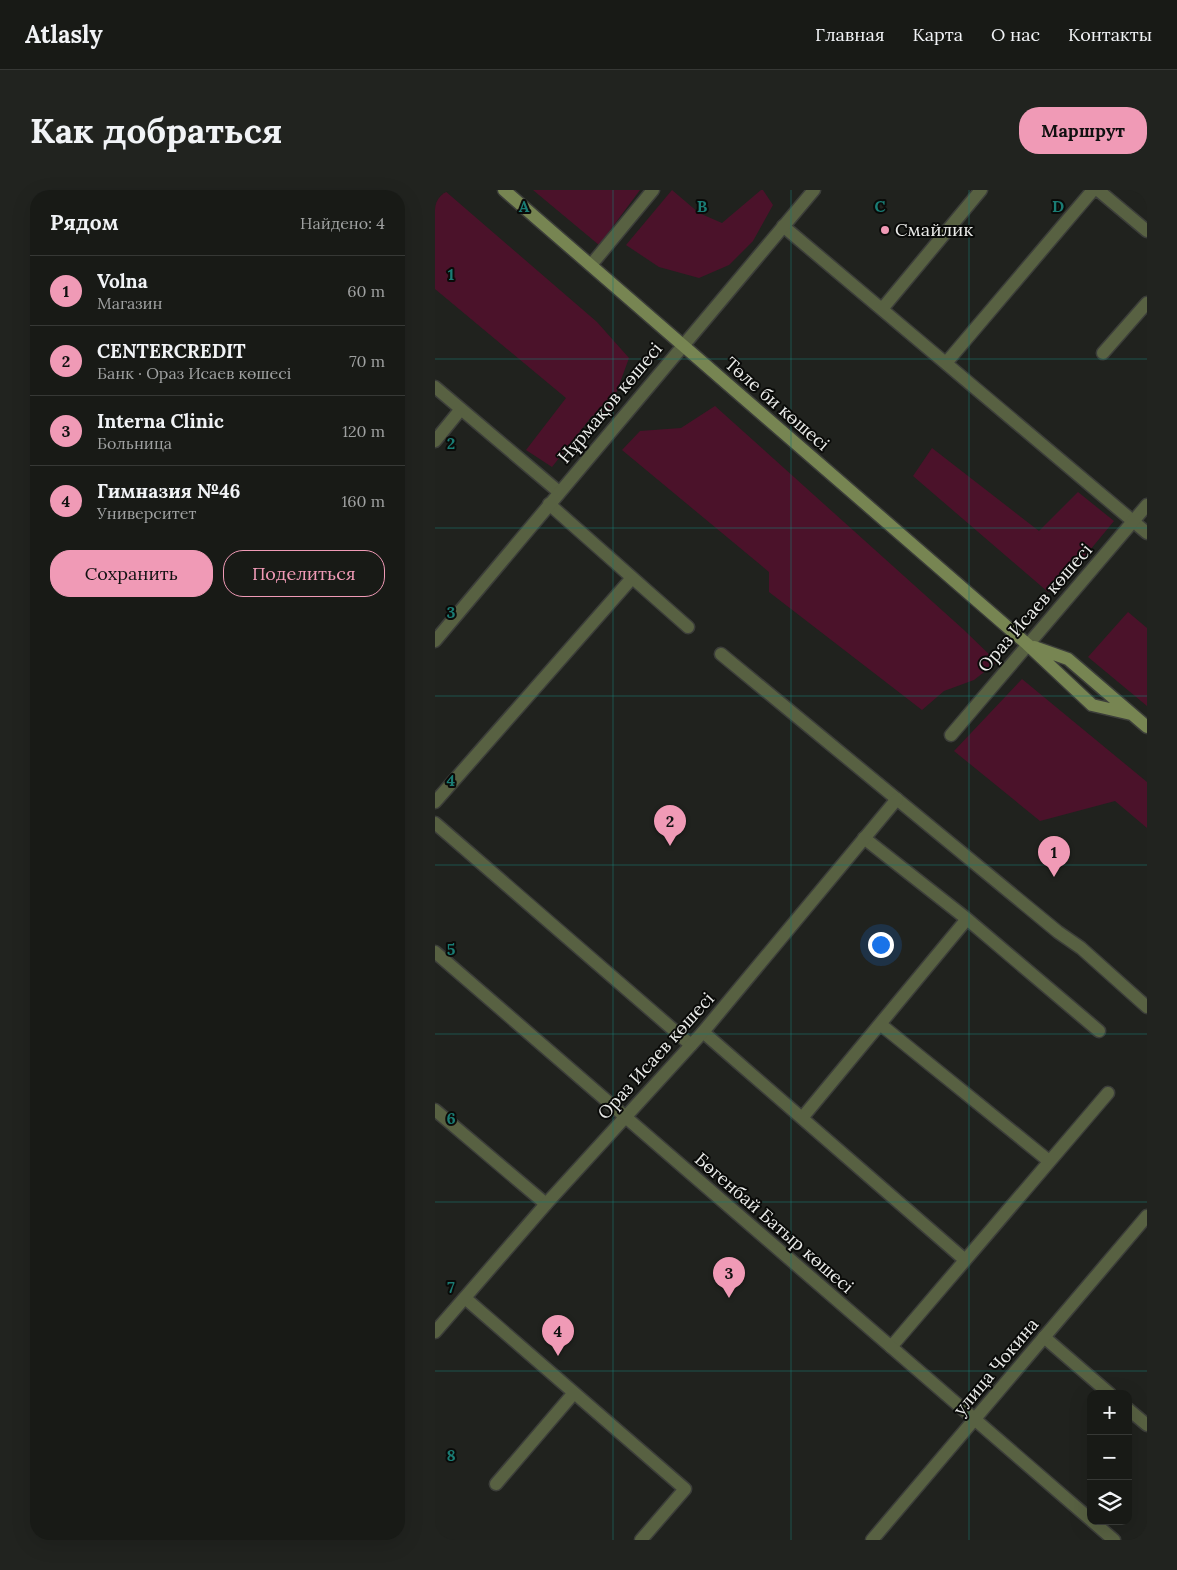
<!DOCTYPE html>
<html lang="ru">
<head>
<meta charset="utf-8">
<style>
	:root { --surface:#181a16; --page:#21231f; --text:#f1f3f6; --muted:#9fa1a1; --line:#363835; --accent:#f09ab6 }
	body { margin:0; font-family:Lora,serif; background:var(--page); color:var(--text) }
	.controls { position:absolute; right:15px; bottom:15px; display:grid; overflow:hidden; border-radius:10px; box-shadow:0 5px 20px #0002 }
	.controls button { width:45px; height:45px; display:grid; place-items:center; padding:0; border:0; border-bottom:1px solid var(--line); background:var(--surface); color:var(--text); font:25px sans-serif }
	.you { position:absolute; left:445px; top:754px; width:18px; height:18px; margin:-12px; border:4px solid #fff; border-radius:50%; background:#1a73e8; box-shadow:0 0 0 8px #1a73e833 }
	.badge { display:grid; place-items:center; width:32px; height:32px; border-radius:50%; background:var(--accent); color:#111; font-size:16px; font-weight:700 }
	.pin { position:absolute; translate:-50% -41px; filter:drop-shadow(0 1px 2px #0008) }
	.pin::after { content:''; position:absolute; top:26px; width:18px; height:15px; background:inherit; clip-path:polygon(0 0,100% 0,50% 100%) }
	.list { margin:0; padding:0; list-style:none }
	h2 { display:flex; justify-content:space-between; align-items:center; height:65px; margin:0; padding:0 20px; font-size:21px }
	h2 small { font-size:16px; font-weight:400; color:var(--muted) }
	.list li { display:grid; grid-template-columns:32px 1fr auto; gap:15px; align-items:center; box-sizing:border-box; height:70px; padding:0 20px; border-top:1px solid var(--line) }
	.list b { display:block; font-size:19px; white-space:nowrap }
	.list p { margin:0; font-size:16px; white-space:nowrap; color:var(--muted) }
	.list em { font-size:16px; font-style:normal; color:var(--muted) }
	.actions { display:flex; gap:10px; padding:15px 20px }
	.actions a { flex:1; padding:11px 0; border:1px solid var(--accent); border-radius:20px; text-align:center; font-size:18px; color:var(--accent) }
	.actions .main { background:var(--accent); color:#111 }
	.icon { flex:none; width:28px; height:28px; fill:none; stroke:currentColor; stroke-width:2; stroke-linecap:round; stroke-linejoin:round }
	.map { position:relative; flex:none; width:712px; height:1350px; overflow:hidden; border-radius:20px }
	header { display:flex; align-items:center; gap:30px; box-sizing:border-box; height:70px; padding:0 25px; background:var(--surface); border-bottom:1px solid var(--line) }
	header strong { font-size:24px }
	nav { display:flex; gap:28px; margin-inline-start:auto; font-size:18px }
	.intro { display:flex; align-items:center; justify-content:space-between; box-sizing:border-box; height:120px; padding:0 30px }
	h1 { margin:0; font-size:35px }
	.button { padding:12px 22px; border-radius:20px; background:var(--accent); color:#111; font-size:18px; font-weight:700 }
	main { display:flex; gap:30px; padding:0 30px }
	aside { flex:1; background:var(--surface); border-radius:20px; box-shadow:0 5px 20px #0002 }
	.map>svg:first-child { display:block }
	.green { fill:#4b122a }
	.lines { fill:none; stroke-linecap:round; stroke-linejoin:round }
	.service-casing { stroke:#3c3e3a; stroke-width:15 }
	.minor-casing { stroke:#3c3e3a; stroke-width:15 }
	.tertiary-casing { stroke:#3c3e3a; stroke-width:15 }
	.secondary-casing { stroke:#3c3e3a; stroke-width:15 }
	.service { stroke:#586142; stroke-width:12 }
	.minor { stroke:#586142; stroke-width:12 }
	.tertiary { stroke:#586142; stroke-width:12 }
	.secondary { stroke:#778552; stroke-width:12 }
	.grid { fill:none; stroke:#1a7c74; stroke-width:1; stroke-opacity:0.55 }
	.poi-dot { fill:#f09ab6; stroke:#0a0b09; stroke-width:2 }
	.labels { text-anchor:middle; stroke-width:4; stroke-linejoin:round; paint-order:stroke }
	.poi-label { font-size:18px; fill:#eaebe9; stroke:#0a0b09; text-anchor:start }
	.street-label { font-size:18px; fill:#eaebe9; stroke:#0a0b09 }
	.grid-label { font-size:16px; text-anchor:middle; font-weight:bold; fill:#1a7c74; stroke:#0a0b09; stroke-width:4; stroke-linejoin:round; paint-order:stroke }
</style>
</head>
<body>
<header>
<strong>Atlasly</strong>
<nav><a>Главная</a><a>Карта</a><a>О нас</a><a>Контакты</a></nav>
</header>
<div class="intro"><h1>Как добраться</h1><a class="button">Маршрут</a></div>
<main>
<aside>
<h2>Рядом<small>Найдено: 4</small></h2>
<ul class="list">
<li><span class="badge">1</span><div><b>Volna</b><p>Магазин</p></div><em>60 m</em></li>
<li><span class="badge">2</span><div><b>CENTERCREDIT</b><p>Банк · Ораз Исаев көшесі</p></div><em>70 m</em></li>
<li><span class="badge">3</span><div><b>Interna Clinic</b><p>Больница</p></div><em>120 m</em></li>
<li><span class="badge">4</span><div><b>Гимназия №46</b><p>Университет</p></div><em>160 m</em></li>
</ul>
<div class="actions"><a class="main">Сохранить</a><a>Поделиться</a></div>
</aside>
<div class="map">
<svg width="712" height="1350" viewBox="0 0 712 1350">
	<rect width="100%" height="100%" fill="#20221e"/>
	<path class="green" d="M0,0H9L162,132L194,168L175,220L157,226L117,277L91,260L131,208L0,99Z
		M98,0H205L164,55Z
		M237,0L264,23L287,33L326,0H328L338,15L318,51L294,75L264,88L224,77L191,55Z
		M280,216L529,440L562,472L539,490L509,501L487,520L334,402V382L187,260L205,241L246,238Z
		M497,258L604,341L643,302L679,331L622,400L613,402L478,286Z
		M693,422L712,438V516L653,467Z
		M587,489L712,592V638L680,611L605,631L519,561Z"/>
	<g class="lines">
		<defs>
			<path id="service" d="M663,0L712,41
				M348,36L712,343
				M447,119L546,0
				M668,163L712,113
				M511,173L658,0
				M0,197L124,302
				M0,251L26,219
				M114,314L253,437
				M286,464L623,742L646,758L712,817
				M0,612L197,388
				M0,633L256,855
				M429,648L532,729L664,841
				M445,834L614,971
				M268,842L530,1070
				M0,920L111,1014
				M367,928L532,729
				M30,1108L250,1299L206,1350
				M609,1147L675,1204
				M456,1157L673,903
				M693,1219L712,1235
				M61,1294L138,1204"/>
			<path id="minor" d="M156,75L218,0
				M516,545L712,315
				M0,762L656,1330
				M0,1142L111,1014L268,842L462,609
				M657,1331L679,1350
				M437,1350L712,1026"/>
			<path id="tertiary" d="M0,451L379,0"/>
			<path id="secondary" d="M69,0L592,454L657,515L696,524
				M599,457L633,469L712,537"/>
		</defs>
		<use href="#service" class="service-casing"/>
		<use href="#minor" class="minor-casing"/>
		<use href="#tertiary" class="tertiary-casing"/>
		<use href="#secondary" class="secondary-casing"/>
		<use href="#service" class="service"/>
		<use href="#minor" class="minor"/>
		<use href="#tertiary" class="tertiary"/>
		<use href="#secondary" class="secondary"/>
	</g>
	<path class="grid" d="M178,0V1350M356,0V1350M534,0V1350M0,169H712M0,338H712M0,506H712M0,675H712M0,844H712M0,1012H712M0,1181H712"/>
	<circle class="poi-dot" cx="450" cy="40" r="5"/>
	<g class="labels">
		<g class="poi-label">
			<text x="460" y="46">Смайлик</text>
		</g>
		<g class="street-label">
			<text transform="translate(175 213) rotate(-50)" y="6">Нұрмақов көшесі</text>
			<text transform="translate(342 214) rotate(41)" y="6">Төле би көшесі</text>
			<text transform="translate(600 418) rotate(-49)" y="6">Ораз Исаев көшесі</text>
			<text transform="translate(221 866) rotate(-48)" y="6">Ораз Исаев көшесі</text>
			<text transform="translate(339 1033) rotate(41)" y="6">Бөгенбай Батыр көшесі</text>
			<text transform="translate(561 1177) rotate(-50)" y="6">улица Чокина</text>
		</g>
	</g>
	<g class="grid-label">
		<text x="89" y="22">A</text>
		<text x="267" y="22">B</text>
		<text x="445" y="22">C</text>
		<text x="623" y="22">D</text>
		<text x="16" y="90">1</text>
		<text x="16" y="259">2</text>
		<text x="16" y="428">3</text>
		<text x="16" y="596">4</text>
		<text x="16" y="765">5</text>
		<text x="16" y="934">6</text>
		<text x="16" y="1103">7</text>
		<text x="16" y="1271">8</text>
	</g>
</svg>
<div class="controls">
<button>+</button>
<button>−</button>
<button><svg class="icon" aria-label="layers" viewBox="0 0 24 24"><path d="M12 4l9 5-9 5-9-5zM3 14l9 5 9-5"/></svg></button>
</div>
<div class="you"></div>
<div class="pin badge" style="left:619px;top:687px">1</div>
<div class="pin badge" style="left:235px;top:656px">2</div>
<div class="pin badge" style="left:294px;top:1108px">3</div>
<div class="pin badge" style="left:123px;top:1166px">4</div>
</div>
</main>
</body>
</html>
